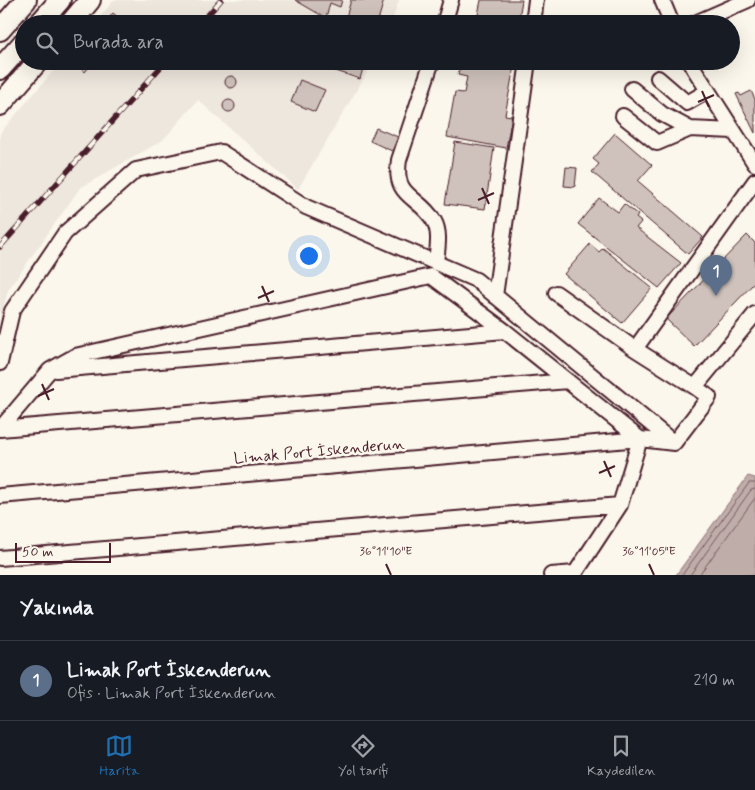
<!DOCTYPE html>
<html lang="tr">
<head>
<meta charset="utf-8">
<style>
	:root { --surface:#171b24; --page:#20242c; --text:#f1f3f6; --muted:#9ea1a6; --line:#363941; --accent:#1f6fb2 }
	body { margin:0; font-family:Mynerve,sans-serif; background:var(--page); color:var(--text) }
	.scale { position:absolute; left:15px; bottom:12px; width:96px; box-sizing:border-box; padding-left:5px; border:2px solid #4a1f2b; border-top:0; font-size:14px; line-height:18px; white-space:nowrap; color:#4a1f2b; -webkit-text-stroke:4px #fbf7ec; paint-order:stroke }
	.you { position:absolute; left:308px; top:255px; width:18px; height:18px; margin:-12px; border:4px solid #fff; border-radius:50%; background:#1a73e8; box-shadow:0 0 0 8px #1a73e833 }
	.badge { display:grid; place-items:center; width:32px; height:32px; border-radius:50%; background:var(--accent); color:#fff; font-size:16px; font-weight:700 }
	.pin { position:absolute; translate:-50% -41px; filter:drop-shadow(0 1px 2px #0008) }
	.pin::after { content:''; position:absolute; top:26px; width:18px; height:15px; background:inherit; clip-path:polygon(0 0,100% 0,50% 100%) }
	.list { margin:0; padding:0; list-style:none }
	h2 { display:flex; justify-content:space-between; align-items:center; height:65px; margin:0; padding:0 20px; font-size:21px }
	h2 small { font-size:16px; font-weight:400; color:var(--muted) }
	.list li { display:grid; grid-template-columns:32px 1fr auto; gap:15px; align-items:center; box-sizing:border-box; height:80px; padding:0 20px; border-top:1px solid var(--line) }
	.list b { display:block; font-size:19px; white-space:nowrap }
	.list p { margin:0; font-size:16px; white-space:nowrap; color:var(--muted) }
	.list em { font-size:16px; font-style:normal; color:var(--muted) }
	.icon { flex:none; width:28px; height:28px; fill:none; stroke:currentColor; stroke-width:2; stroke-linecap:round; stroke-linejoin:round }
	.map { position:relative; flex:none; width:755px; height:575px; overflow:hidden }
	.search { position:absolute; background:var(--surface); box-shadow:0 5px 20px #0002; left:15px; right:15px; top:15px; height:55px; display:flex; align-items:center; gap:12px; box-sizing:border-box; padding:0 18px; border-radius:28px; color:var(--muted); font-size:19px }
	.sheet { height:145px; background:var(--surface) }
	nav { display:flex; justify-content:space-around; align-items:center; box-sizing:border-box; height:70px; border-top:1px solid var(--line); background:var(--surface); font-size:14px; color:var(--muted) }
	nav a { display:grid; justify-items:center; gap:2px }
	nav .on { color:var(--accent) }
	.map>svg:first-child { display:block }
	.built { fill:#eee7de }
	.water { fill:#bfadaa; stroke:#907477 }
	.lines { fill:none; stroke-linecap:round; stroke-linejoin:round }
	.shore { stroke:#79585e; stroke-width:1 }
	.building { fill:#cfc2bc; stroke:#4a1f2b }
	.minor-casing { stroke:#4a1f2b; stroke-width:18 }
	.highway-casing { stroke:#4a1f2b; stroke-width:24 }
	.minor { stroke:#fbf7ec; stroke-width:14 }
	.highway { stroke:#fbf7ec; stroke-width:20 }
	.rail-casing { stroke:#4a1f2b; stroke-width:5.5 }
	.rail { stroke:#fbf7ec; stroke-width:4; stroke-dasharray:11; stroke-linecap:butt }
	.ticks { fill:none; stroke:#4a1f2b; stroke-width:2 }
	.labels { text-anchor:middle; stroke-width:5; stroke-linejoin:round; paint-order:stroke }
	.street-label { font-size:16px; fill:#4a1f2b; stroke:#fbf7ec }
	.ticks-label { font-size:12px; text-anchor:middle; fill:#4a1f2b; stroke:#fbf7ec; stroke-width:5; stroke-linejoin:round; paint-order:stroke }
</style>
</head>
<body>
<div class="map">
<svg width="755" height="575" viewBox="0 0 755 575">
	<rect width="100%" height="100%" fill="#fbf7ec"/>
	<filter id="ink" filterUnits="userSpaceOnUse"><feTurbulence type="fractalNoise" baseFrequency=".02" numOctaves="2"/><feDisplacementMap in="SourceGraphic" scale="10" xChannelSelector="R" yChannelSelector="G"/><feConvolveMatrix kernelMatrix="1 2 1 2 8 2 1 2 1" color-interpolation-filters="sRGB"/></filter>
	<g filter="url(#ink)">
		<path class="built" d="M114,0H399L391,24H94Z
			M62,61H374L298,189L198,100L163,140L80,188L8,290L0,319V133Z"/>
		<path class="water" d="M748,476L755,478V575H676Z"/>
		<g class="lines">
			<path class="shore" d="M682,575L749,483H755
				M690,575L751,490L755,489
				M699,575L755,498"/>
		</g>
		<path class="building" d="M295,0H342L340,7L330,3L326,18Z
			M351,0H384L377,24H344Z
			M481,0H522L518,24H476Z
			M113,13L126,24H104Z
			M250,15L260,24H248L245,21Z
			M72,61H94L85,72Z
			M332,61H365L360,79L330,69Z
			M461,61H515L505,115L512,116L506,148L447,137L455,92L464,93L467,77L458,75Z
			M225 82a6 6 0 1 1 12 0a6 6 0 1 1-12 0Z
			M300,80L325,90L315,112L291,102Z
			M751,91L755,99V133L736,94L739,93L741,96Z
			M223 106a6 6 0 1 1 12 0a6 6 0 1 1-12 0Z
			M376,128L398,137L392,151L370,141Z
			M615,133L652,165L638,181L703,237L688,254L592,172L599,164L593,159Z
			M455,142L494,148L485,209L445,204Z
			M566,167L577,168L575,187L564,186Z
			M599,198L618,212L624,204L638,215L636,218L641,222L636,228L681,263L659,288L578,224Z
			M747,235L755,243V282L694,346L666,319Z
			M590,244L599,252L603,248L652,288L622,323L564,274Z"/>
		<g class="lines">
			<defs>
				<path id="minor" d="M662,0L672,24
					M444,24L451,0
					M533,24L536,0
					M693,24L748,0
					M432,61L399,160C393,199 419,195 434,221C441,233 437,250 436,263
					M689,61L755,164
					M658,78L687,103L708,91
					M632,89L662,114L690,129L733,131
					M623,116L657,143L690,129
					M556,293L635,349L695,387L755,314
					M495,296L528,61
					M635,349L755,181
					M0,363L12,311L65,233L136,170L221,152L306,207L476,280L674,443L709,397L695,387
					M56,370L505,331
					M0,429L50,370L75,356L431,276L505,331L640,439L620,505L574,575
					M0,429L568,381
					M0,496L640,439L674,443
					M0,558L620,505
					M551,575L575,573"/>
				<path id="highway" d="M39,24L60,0
					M70,24L90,0
					M0,30L26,0
					M0,69L24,42
					M0,105L38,61"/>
			</defs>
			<use href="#minor" class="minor-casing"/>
			<use href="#highway" class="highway-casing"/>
			<use href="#minor" class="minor"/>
			<use href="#highway" class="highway"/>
			<defs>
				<path id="rail" d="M200,24L221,0
					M0,247L166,61"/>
			</defs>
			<use href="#rail" class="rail-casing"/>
			<use href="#rail" class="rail"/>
		</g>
	</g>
	<path class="ticks" d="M702,91L709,107M698,102L714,95M482,188L489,204M478,200L494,193M262,286L269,302M258,298L274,291M42,384L49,400M38,396L54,389M604,461L611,477M599,473L615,466M386,564L391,575M649,564L654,575"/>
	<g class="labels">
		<g class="street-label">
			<text transform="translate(319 450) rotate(-5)" y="6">Limak Port İskenderun</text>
		</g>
	</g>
	<g class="ticks-label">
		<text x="386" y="555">36°11'10"E</text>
		<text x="649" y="555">36°11'05"E</text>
	</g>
</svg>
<div class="scale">50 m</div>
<div class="you"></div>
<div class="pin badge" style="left:716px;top:296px;background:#5c6f8a">1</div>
<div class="search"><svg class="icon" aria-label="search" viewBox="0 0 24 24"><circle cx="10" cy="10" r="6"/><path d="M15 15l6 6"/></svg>Burada ara</div>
</div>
<section class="sheet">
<h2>Yakında<small></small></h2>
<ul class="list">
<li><span class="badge" style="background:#5c6f8a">1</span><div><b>Limak Port İskenderun</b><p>Ofis · Limak Port İskenderun</p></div><em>210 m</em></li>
</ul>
</section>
<nav>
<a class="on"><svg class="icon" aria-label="map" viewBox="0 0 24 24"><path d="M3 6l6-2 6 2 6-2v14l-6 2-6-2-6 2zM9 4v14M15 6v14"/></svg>Harita</a>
<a><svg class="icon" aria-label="directions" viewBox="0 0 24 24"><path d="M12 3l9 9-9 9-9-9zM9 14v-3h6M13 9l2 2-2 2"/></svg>Yol tarifi</a>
<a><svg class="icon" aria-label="saved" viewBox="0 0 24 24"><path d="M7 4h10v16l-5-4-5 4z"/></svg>Kaydedilen</a>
</nav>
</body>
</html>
